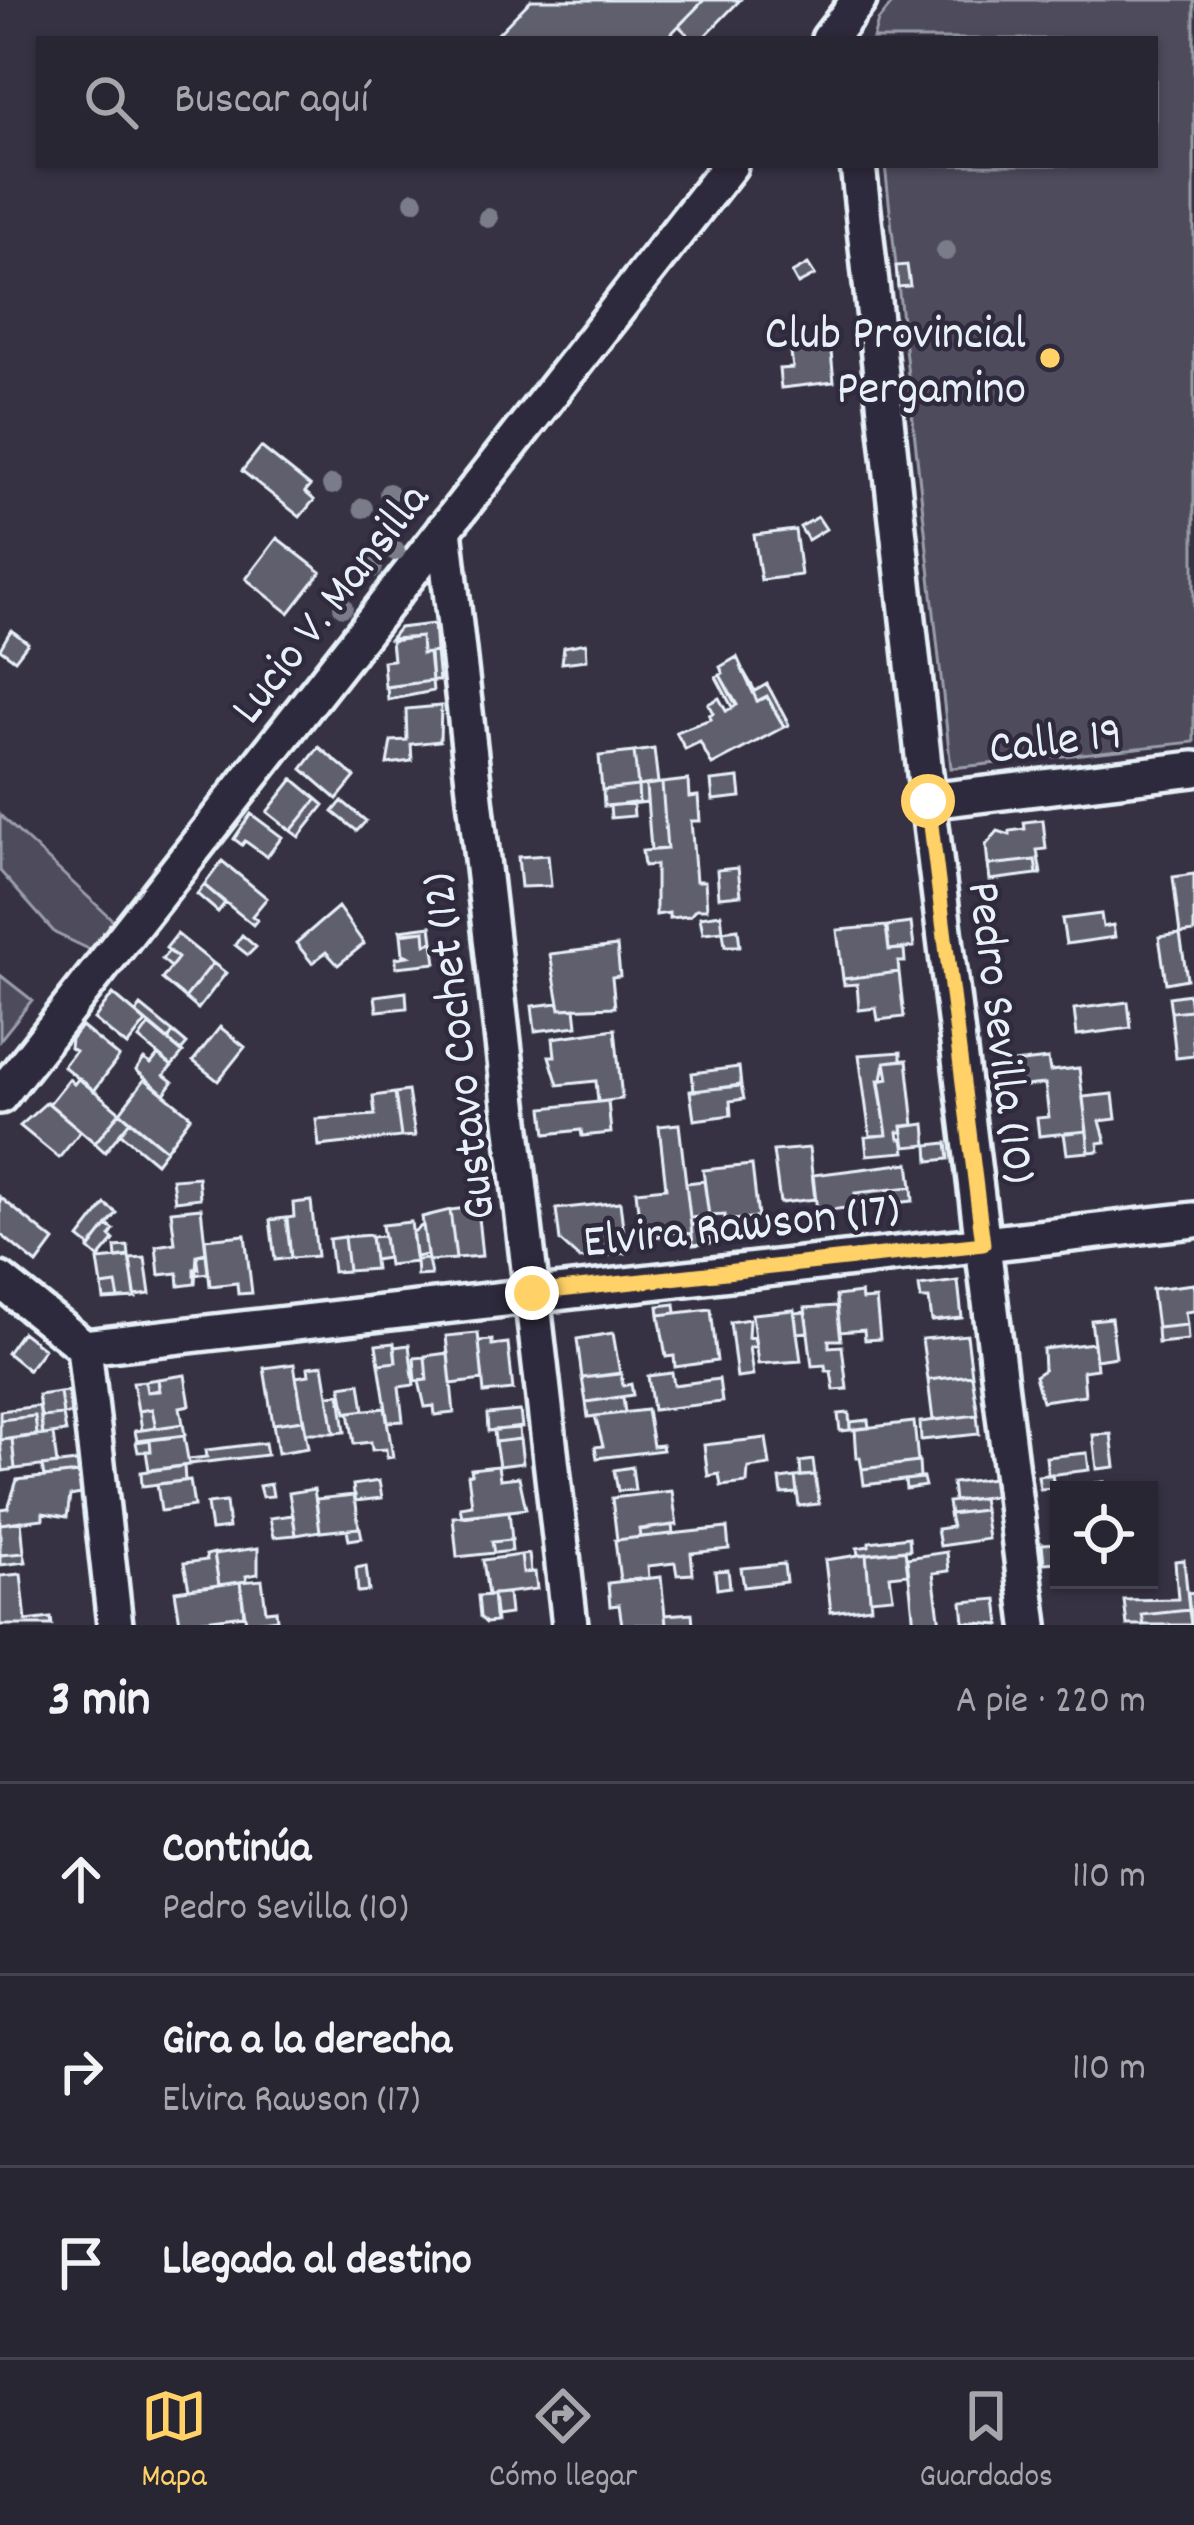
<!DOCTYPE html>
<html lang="es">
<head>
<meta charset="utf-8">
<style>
	:root { --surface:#282633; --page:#34323f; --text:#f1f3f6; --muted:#a5a5ac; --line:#44434e; --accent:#ffd166 }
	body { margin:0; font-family:Dekko,sans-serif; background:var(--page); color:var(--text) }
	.controls { position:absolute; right:36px; bottom:36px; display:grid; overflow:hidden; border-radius:0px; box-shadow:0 3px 9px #0004 }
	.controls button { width:108px; height:108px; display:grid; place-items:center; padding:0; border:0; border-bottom:3px solid var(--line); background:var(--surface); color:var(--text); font:60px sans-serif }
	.stop { position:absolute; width:36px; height:36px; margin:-27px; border:9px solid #ffd166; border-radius:50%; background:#fff }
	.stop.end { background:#ffd166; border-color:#fff; box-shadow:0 3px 12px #0008 }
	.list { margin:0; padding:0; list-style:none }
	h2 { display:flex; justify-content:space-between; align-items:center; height:156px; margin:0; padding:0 48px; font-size:51px }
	h2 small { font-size:39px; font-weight:400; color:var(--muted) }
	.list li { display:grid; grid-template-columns:78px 1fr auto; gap:36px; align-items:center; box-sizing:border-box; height:192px; padding:0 48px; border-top:3px solid var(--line) }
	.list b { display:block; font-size:45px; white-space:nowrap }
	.list p { margin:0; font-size:39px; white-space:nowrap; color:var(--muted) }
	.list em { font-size:39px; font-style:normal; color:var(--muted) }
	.icon { flex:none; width:66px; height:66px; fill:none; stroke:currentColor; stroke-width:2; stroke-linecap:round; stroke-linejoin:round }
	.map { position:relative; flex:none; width:1194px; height:1625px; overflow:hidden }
	.search { position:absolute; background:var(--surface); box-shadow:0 3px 9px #0004; left:36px; right:36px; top:36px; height:132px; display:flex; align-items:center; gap:30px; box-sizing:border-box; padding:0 42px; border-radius:0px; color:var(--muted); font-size:45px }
	.sheet { height:732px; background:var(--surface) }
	nav { display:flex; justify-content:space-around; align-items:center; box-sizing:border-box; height:168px; border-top:3px solid var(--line); background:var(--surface); font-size:33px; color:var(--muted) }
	nav a { display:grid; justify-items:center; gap:6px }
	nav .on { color:var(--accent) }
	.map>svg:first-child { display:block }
	.green { fill:#4d4b5c; stroke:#9a9eaa; stroke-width:3 }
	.building { fill:#605e6e; stroke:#e8f1f8; stroke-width:3 }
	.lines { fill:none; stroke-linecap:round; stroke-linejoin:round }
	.street-casing { stroke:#e8f1f8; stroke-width:42 }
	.street { stroke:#2f2a3d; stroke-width:33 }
	.tree { fill:#7a7b89 }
	.route { stroke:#ffd166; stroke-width:15 }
	.poi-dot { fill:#ffd166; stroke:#2f2a3d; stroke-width:4.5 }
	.labels { text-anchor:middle; stroke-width:9; stroke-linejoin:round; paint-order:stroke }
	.poi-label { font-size:48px; fill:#e8f1f8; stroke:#2f2a3d; text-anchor:end }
	.street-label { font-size:48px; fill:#e8f1f8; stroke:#2f2a3d }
</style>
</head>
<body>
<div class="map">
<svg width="1194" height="1625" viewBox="0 0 1194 1625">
	<rect width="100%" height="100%" fill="#363244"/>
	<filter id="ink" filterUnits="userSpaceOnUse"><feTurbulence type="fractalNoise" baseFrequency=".00833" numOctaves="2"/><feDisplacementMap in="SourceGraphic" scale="24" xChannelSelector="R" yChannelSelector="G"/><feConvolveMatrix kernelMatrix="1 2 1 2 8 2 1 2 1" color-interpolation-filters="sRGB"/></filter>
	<g filter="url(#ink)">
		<path class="green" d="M895,0H1194V742L951,768L885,165H1155V39H873L878,21Z
			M0,815L115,922L91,950L55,933L0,871Z
			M0,975L32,1000L0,1040Z"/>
		<path class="building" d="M531,0H704L666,39H493Z
			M704,0H740L702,39H692L679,26Z
			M808,264L815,275L798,284L792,273Z
			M907,265L910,286L898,287L896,266Z
			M830,342L834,382L781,388L779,369L793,368L790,346Z
			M261,447L310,486L305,492L314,500L300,517L242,471Z
			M818,517L826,529L808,540L800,527Z
			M795,530L801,575L761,580L754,535Z
			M277,538L321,572L289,613L246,579Z
			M434,624L436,652L422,654L421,637L390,639L399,628Z
			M11,630L28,643L15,660L0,649Z
			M421,637L422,654L429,653L432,681L385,687L383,661L393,660L391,641Z
			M586,643L587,660L562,663L564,647Z
			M436,652L439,681H432L430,653Z
			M737,657L757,701L767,697L784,727L712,765L700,742L685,749L676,732L711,719L709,715L713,713L708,704L719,698L726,711L737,705L720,675L723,673L720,667Z
			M740,665L755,691L767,684L789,725L784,727L767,696L757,701Z
			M720,675L736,705L732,707L716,677Z
			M432,681L433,691L388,700L387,687Z
			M441,706L440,741L411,744L412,761L387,764L391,741L407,740L406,709Z
			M319,747L355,777L337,799L302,769Z
			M654,749L658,783L638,786L634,752Z
			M634,752L638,786L602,790L599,756Z
			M739,778L741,797L713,800L711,781Z
			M293,779L317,799L291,831L267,812Z
			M688,780L689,797L698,796L700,821H691L696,881H705L707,909H696L690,916L669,918V913L656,915V865L644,866L642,851L667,849L662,783Z
			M662,783L667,849L651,850L646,785Z
			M646,785L647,802L639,803L638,786Z
			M638,786L639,803L604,806L603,790Z
			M317,799L324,805L299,837L291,831Z
			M342,801L366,821L357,831L333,812Z
			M633,803L634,816L611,818L610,806Z
			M251,814L282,837L267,857L245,841L242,845L234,839Z
			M1043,820L1046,849L1037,850L1041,874H1037L1035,860L988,865L986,845L998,831L1010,835V831L1025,829L1024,822Z
			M548,855L551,886L521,887L518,857Z
			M1035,860L1037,874L990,880L988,865Z
			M222,861L267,898L252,916L257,920L253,925L204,885Z
			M738,868L741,895L719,897L717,870Z
			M1194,874V932L1180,934L1173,877Z
			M204,885L225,903L218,912L197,894Z
			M338,907L364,944L338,965L326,952L312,963L296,943Z
			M721,914L723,931L703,933L700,917Z
			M1101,914L1103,927L1113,925L1115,937L1066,944L1062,919Z
			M911,923L914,947L889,950L887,926Z
			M431,926L433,942L426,944L425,931L401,933L400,930Z
			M886,926L889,950L904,949L905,962H898L899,972L843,979L837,930Z
			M738,929L740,946H725L723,931Z
			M425,931L426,944L433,942L436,963L396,967V958L408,956L403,954L401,934Z
			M177,934L213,963L185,998L162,979L178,958L166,948Z
			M1180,934L1187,979L1166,983L1159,937Z
			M242,935L256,947L248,955L235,945Z
			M617,946L620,976L612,977L615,1007L560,1009L550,954Z
			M169,951L178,958L171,967L162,959Z
			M213,963L226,973L198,1009L185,998Z
			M899,972L904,1017L878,1020L876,1008L859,1010L857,984L844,985L843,979Z
			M406,992L407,1008L377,1011L375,996Z
			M113,994L146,1022L127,1046L94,1019Z
			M1189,994L1191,1010L1171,1012L1169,997Z
			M1128,1002L1131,1028L1077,1035L1074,1009Z
			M559,1003L560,1009L575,1008L577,1026L535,1031L532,1006Z
			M141,1006L173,1032L168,1040L136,1013Z
			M1191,1010L1194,1056L1176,1058L1171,1012Z
			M149,1025L183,1053L172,1066L139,1039Z
			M81,1026L119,1057L94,1091L63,1066L75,1051L70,1048L71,1039Z
			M220,1027L245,1047L218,1081L193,1061Z
			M615,1029L622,1099L598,1102L596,1081L558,1085L549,1056H555L553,1038Z
			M173,1032L187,1044L181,1051L168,1040Z
			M901,1052V1060L885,1062L882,1080H878L887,1135L870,1136L859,1055Z
			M158,1055L172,1066L164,1075L173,1082L164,1094L136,1070L144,1059L151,1064Z
			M1048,1059L1050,1071L1079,1068L1087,1131L1039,1136L1037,1118L1049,1117L1045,1084L1016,1087L1013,1063Z
			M907,1060L914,1125L902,1126L903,1132H898L899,1139H903L905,1152L867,1155L865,1137L887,1135L879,1081L888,1079L885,1062Z
			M739,1067L741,1085L694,1091L692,1073Z
			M79,1078L120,1112L95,1143L49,1104L69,1079L74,1084Z
			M145,1079L191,1116L166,1150L120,1112Z
			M741,1086L744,1099L730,1101L731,1115L694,1120L690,1091Z
			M408,1091L415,1136L401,1137L395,1093Z
			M395,1093L401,1137L319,1146L316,1119L375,1115L373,1096Z
			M1113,1094L1116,1119L1100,1121L1106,1142L1098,1143L1099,1151L1089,1152L1083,1097Z
			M608,1101L611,1133L582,1136L581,1130L546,1134L543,1108Z
			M47,1102L81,1131L59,1158L20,1126Z
			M120,1112L130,1121L105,1152L95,1143Z
			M130,1121L166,1150L156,1163L120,1133Z
			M679,1124L692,1234L660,1231V1237L641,1239L636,1191L666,1188L659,1126Z
			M925,1124L927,1145L905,1147L902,1127Z
			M1087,1131L1089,1152L1067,1154L1064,1133Z
			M947,1143L949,1159L929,1161L928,1145Z
			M809,1148L815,1199L780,1203L773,1151Z
			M909,1163L912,1187L855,1193L857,1207L817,1211L813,1175Z
			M752,1165L758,1217L725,1221V1215L709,1216L703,1170Z
			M198,1177L200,1198L175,1201L172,1179Z
			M704,1181L709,1216L690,1218L686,1183Z
			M912,1187L913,1201L857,1207L855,1193Z
			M0,1197L54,1241L37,1264L0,1234Z
			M311,1201L317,1256L291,1258L287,1218L294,1217L293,1203Z
			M620,1202L626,1253L580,1259L560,1241L556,1209Z
			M105,1204L117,1213L90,1247L79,1238Z
			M477,1207L482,1256L456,1258L450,1210Z
			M201,1208L206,1253L197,1255L195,1284L179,1286L178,1273L159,1275L156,1246L175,1243L171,1211Z
			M450,1210L456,1259L428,1261L422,1217Z
			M286,1218L291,1258L275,1260L270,1220Z
			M411,1222L416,1262L388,1265L382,1225Z
			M708,1224L711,1243L693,1245L691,1225Z
			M107,1225L114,1230L110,1236L114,1240L99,1258L89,1249Z
			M423,1225L427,1255L415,1257L412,1233Z
			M245,1235L252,1293L238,1294L237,1283L210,1286L205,1239Z
			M371,1235L375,1269L348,1271L344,1237Z
			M384,1236L387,1258L374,1260L371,1237Z
			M344,1237L348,1271L333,1272L329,1239Z
			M128,1246L129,1256L116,1258L115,1247Z
			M206,1254L208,1273L194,1275V1269H199L197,1255Z
			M129,1257L136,1298L119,1299L116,1284L102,1286L98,1260Z
			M145,1258L150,1294L135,1296L130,1259Z
			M428,1259L431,1275L417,1276L416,1260Z
			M958,1281L962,1318L932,1321L929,1299H921L919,1286Z
			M116,1284L119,1299L104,1300L102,1286Z
			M1194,1284V1311L1185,1312L1187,1325L1157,1328L1152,1289Z
			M861,1293L862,1300L876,1299L880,1339L865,1340L864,1330L840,1332L836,1296Z
			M675,1304L676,1313L659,1315L658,1306Z
			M837,1306L841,1340H829V1347L842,1346L847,1389L834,1390L831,1371H826L825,1365L812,1366L805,1308Z
			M711,1309L717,1361L675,1367L674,1356L666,1357L659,1315Z
			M794,1310L801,1361L758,1364L752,1314Z
			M805,1312L808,1332L797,1333L795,1313Z
			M1111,1318L1116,1357L1096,1360L1091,1320Z
			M749,1319L748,1338L754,1337L756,1347H749L753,1376L737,1378L730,1322Z
			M1187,1325L1188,1340L1158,1343L1157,1328Z
			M22,1332L44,1349L28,1370L7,1353Z
			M478,1333L483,1380L451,1384L446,1336Z
			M613,1333L620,1374L582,1378L577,1339Z
			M967,1335L972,1375L928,1380L922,1339Z
			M492,1340V1345L508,1343L513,1390L484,1393L479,1341Z
			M394,1343L396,1362L379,1364L376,1345Z
			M1094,1343L1097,1369L1083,1371L1085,1395L1042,1401L1035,1376L1044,1370L1043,1349Z
			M409,1345L414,1385L399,1387L403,1421L388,1422L379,1364L396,1362L394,1347Z
			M448,1353L454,1413L435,1415L434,1406L425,1407L419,1381L427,1380L425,1356Z
			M425,1357L427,1380L416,1381L414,1358Z
			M294,1364L303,1420L273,1424L264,1368Z
			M323,1365L334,1433H306L296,1377L309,1375L308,1367Z
			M621,1373L623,1386L631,1384L633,1395L586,1402L582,1378Z
			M672,1373L674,1385L719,1379L722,1402L653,1410L648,1376Z
			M185,1375L190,1405L180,1407L183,1424L156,1428L152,1409L138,1411L133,1382L145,1381L147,1392L160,1391L158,1379Z
			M972,1375L978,1415L933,1420L928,1380Z
			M158,1379L159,1390L147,1392L145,1381Z
			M360,1383L364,1410L346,1413L341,1386Z
			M68,1391L71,1414L63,1415L60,1392Z
			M60,1392L63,1415L41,1417L38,1395Z
			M340,1394L345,1432L334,1433L328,1395Z
			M623,1397L625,1413L588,1417L586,1402Z
			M39,1406L43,1435H37L35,1416L0,1420V1411Z
			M385,1408L393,1457L387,1458L386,1449L372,1450L371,1442L354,1444L349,1412Z
			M152,1409L156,1428L142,1430L139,1411Z
			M647,1410L653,1446L662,1445L663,1450L597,1458L595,1447L603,1446L595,1416Z
			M520,1411L522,1427L488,1431L487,1414Z
			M849,1413L850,1430L840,1431L838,1414Z
			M63,1415L66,1432L43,1435L41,1417Z
			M977,1415L979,1434L921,1440L920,1422Z
			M35,1416L37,1435L0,1440V1420Z
			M303,1420L308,1448L278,1453L273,1424Z
			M868,1420L869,1428L850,1430V1422Z
			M914,1422L918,1462L862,1469L860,1458H857L855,1429Z
			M183,1424L185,1435L137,1441L135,1431Z
			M519,1428L520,1439L495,1442L494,1430Z
			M53,1434L57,1464L15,1469L12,1439Z
			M1111,1434L1115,1467L1097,1469L1093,1435Z
			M184,1436L189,1465L149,1470L146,1451H151L150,1440Z
			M766,1438L770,1465L748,1468L747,1483L721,1486L719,1474L708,1476L704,1445Z
			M12,1439L15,1469L3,1471L0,1440Z
			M520,1439L523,1463L499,1466L495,1442Z
			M150,1440L151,1451L138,1452L136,1442Z
			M265,1443L267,1455L189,1464L188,1459L207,1457L206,1450Z
			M1087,1453L1089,1470L1048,1475L1046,1457Z
			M813,1460L815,1475L801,1476L800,1462Z
			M77,1462L79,1473L44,1477L42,1466Z
			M919,1462L920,1478L864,1485L862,1469Z
			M184,1466L185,1481L142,1486L141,1472Z
			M498,1466L500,1479L519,1477L526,1509L462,1517L460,1507L472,1505L468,1475L472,1474L471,1469Z
			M632,1467L635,1490L618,1491L614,1470Z
			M79,1473L81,1494L70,1496L67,1517L43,1513V1519L0,1524V1509L8,1508L17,1480Z
			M1052,1474L1054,1488L1040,1489L1038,1476Z
			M815,1475L819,1504L799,1506L795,1477Z
			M795,1477L797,1493L782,1494L780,1479Z
			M923,1478L925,1486L906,1489L905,1480Z
			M994,1478L996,1496L954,1501L952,1483Z
			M190,1480L194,1506L161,1511L157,1484Z
			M379,1481L382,1498L355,1501L353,1485Z
			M1104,1482L1105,1490H1062V1487Z
			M271,1484L273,1496L262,1497L259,1486Z
			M314,1489L320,1531L296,1535L289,1493Z
			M672,1491L677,1525L639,1529L640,1537L617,1540L612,1498Z
			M355,1495L359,1528L320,1532L316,1499Z
			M982,1498L984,1510L950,1514L948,1502Z
			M226,1502L229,1528L211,1530L207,1504Z
			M984,1510L988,1539L940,1546L937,1529L952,1527L949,1514Z
			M509,1511L512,1540L492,1542L494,1553L457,1557L453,1517Z
			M293,1515L296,1535L274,1537L270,1518Z
			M21,1521L24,1553L0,1555V1524Z
			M672,1525L673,1534L641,1537L640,1530Z
			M360,1528L362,1538L349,1540L347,1529Z
			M727,1528L729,1549L691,1553L693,1574L677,1575L675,1563L648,1566L649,1578L620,1581L615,1540Z
			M909,1537L910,1550L858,1555L857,1548L869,1546V1542Z
			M511,1540L512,1551L494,1553L492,1542Z
			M1059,1543V1562L1044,1563L1042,1544Z
			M258,1548V1574L246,1576L247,1581L219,1585L214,1554Z
			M905,1550L908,1574L890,1576L893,1597L870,1599L866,1554Z
			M947,1552L949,1571L933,1573L940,1625H914L907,1558Z
			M24,1553L26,1562L0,1565V1555Z
			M214,1553L219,1585L189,1589L184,1563L207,1560L206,1555Z
			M529,1554L531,1572L523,1573L521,1555Z
			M866,1554L871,1607L831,1612L825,1560Z
			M521,1555L523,1573L535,1572L537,1589L488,1595L483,1560Z
			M1184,1560L1189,1610L1142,1615L1144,1625H1127L1124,1600L1178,1599L1175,1561Z
			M784,1564L786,1582L744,1587L741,1568Z
			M366,1566L369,1591L358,1592L356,1568Z
			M728,1570L730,1587L717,1589L715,1571Z
			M21,1574L26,1621L51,1618L52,1625H0V1576Z
			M661,1577L666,1625H622L619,1605L610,1606L608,1583Z
			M262,1580L266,1611L276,1610L277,1619L246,1623L240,1582Z
			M240,1582L244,1615L180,1623L175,1591Z
			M1194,1592V1625H1191L1188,1593Z
			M508,1593L510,1614L495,1616L493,1594Z
			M493,1595L496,1622L486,1623L480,1617L478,1596Z
			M997,1599L1000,1625L964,1622L962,1602Z
			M1189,1610L1191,1625H1144L1142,1615Z
			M692,1613L693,1625H666L665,1615Z"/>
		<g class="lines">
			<defs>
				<path id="street" d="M829,39L859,0
					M858,165L928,801L1030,1625
					M444,529L570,1625
					M928,801L1194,769
					M0,1096L730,165
					M0,1280L84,1347L115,1625
					M84,1347L1194,1220"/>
			</defs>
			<use href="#street" class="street-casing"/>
			<use href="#street" class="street"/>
		</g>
		<g class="tree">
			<circle cx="414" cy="201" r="10"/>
			<circle cx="488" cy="218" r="10"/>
			<circle cx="946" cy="251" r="10"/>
			<circle cx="332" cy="485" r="10"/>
			<circle cx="389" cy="493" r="10"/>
			<circle cx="363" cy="508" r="10"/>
			<circle cx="395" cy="551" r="10"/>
			<circle cx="373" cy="568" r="10"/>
			<circle cx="343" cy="607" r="10"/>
		</g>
	</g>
	<g class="lines" filter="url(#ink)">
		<path class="route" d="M532,1293L983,1244L928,801"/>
	</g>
	<circle class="poi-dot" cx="1050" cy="358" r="12"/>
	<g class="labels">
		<g class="poi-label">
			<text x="1026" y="347">Club Provincial<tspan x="1026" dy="55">Pergamino</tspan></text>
		</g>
		<g class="street-label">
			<text transform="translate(327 601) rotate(-52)" y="17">Lucio V. Mansilla</text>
			<text transform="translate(1055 737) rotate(-7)" y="17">Calle 19</text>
			<text transform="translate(1005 1032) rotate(83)" y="17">Pedro Sevilla (10)</text>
			<text transform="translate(455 1047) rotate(-97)" y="17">Gustavo Cochet (12)</text>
			<text transform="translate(741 1222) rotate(-6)" y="17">Elvira Rawson (17)</text>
		</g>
	</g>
</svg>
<div class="controls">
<button><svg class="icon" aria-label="locate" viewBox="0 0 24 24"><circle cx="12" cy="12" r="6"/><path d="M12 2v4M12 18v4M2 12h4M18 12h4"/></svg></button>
</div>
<div class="stop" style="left:928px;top:801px"></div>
<div class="stop end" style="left:532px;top:1293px"></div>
<div class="search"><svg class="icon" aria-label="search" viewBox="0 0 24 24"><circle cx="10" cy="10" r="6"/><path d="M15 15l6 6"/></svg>Buscar aquí</div>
</div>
<section class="sheet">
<h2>3 min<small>A pie · 220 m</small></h2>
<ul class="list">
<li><svg class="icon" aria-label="ahead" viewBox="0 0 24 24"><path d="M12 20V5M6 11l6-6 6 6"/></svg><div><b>Continúa</b><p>Pedro Sevilla (10)</p></div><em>110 m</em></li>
<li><svg class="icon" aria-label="right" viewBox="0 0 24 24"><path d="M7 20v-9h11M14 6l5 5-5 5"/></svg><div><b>Gira a la derecha</b><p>Elvira Rawson (17)</p></div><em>110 m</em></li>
<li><svg class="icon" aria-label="arrive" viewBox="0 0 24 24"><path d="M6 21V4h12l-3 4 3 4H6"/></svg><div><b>Llegada al destino</b></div></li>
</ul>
</section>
<nav>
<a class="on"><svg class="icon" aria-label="map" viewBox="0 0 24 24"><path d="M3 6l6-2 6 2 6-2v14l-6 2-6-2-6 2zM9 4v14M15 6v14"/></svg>Mapa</a>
<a><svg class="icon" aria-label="directions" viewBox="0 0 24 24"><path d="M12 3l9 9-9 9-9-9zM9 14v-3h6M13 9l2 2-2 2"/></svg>Cómo llegar</a>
<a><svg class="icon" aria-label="saved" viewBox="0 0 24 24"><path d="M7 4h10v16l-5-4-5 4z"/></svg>Guardados</a>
</nav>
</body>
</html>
